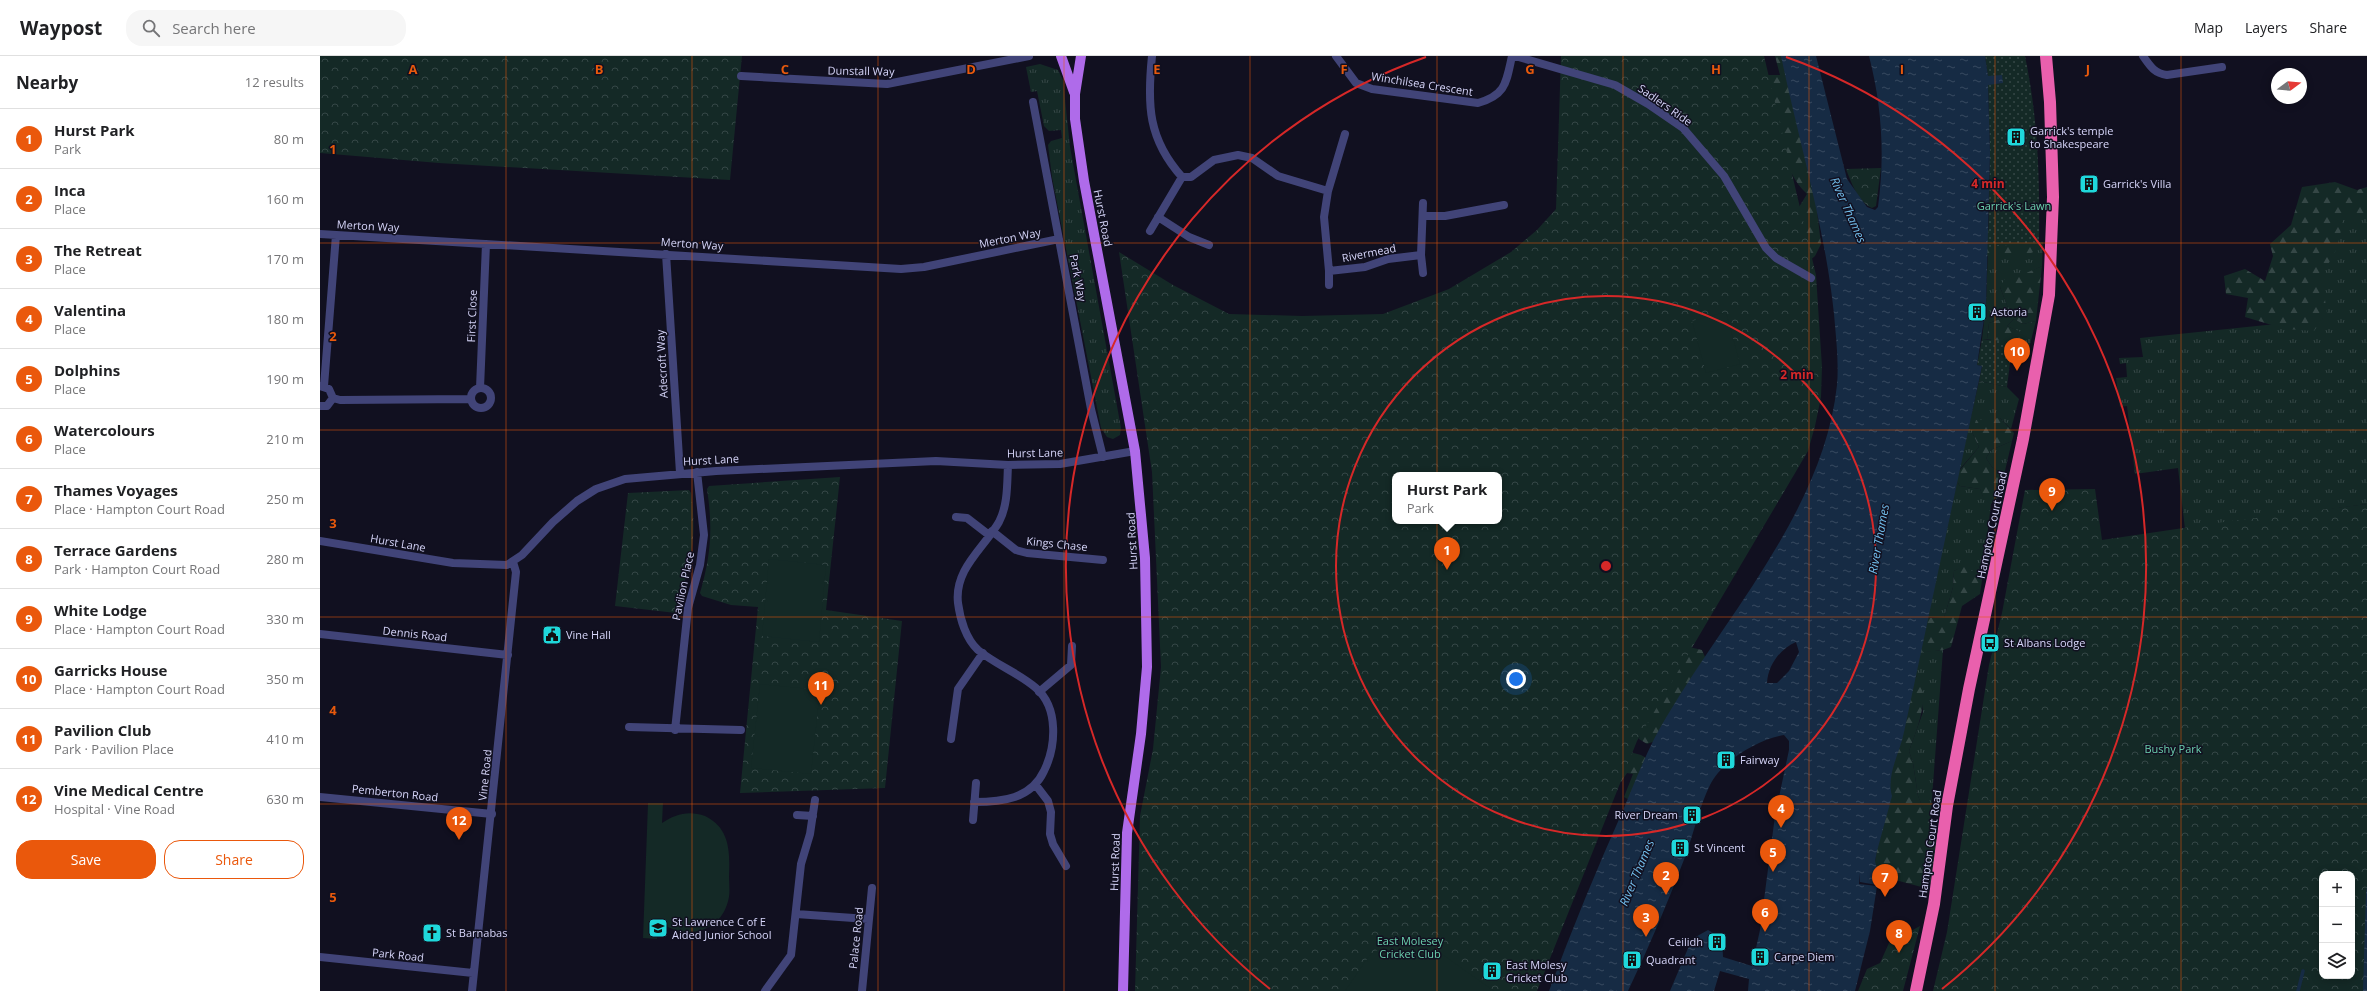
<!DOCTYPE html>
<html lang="en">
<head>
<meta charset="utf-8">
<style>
	:root { --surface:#fff; --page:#f6f6f6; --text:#202124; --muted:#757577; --line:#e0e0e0; --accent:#ea580c }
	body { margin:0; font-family:"Open Sans",sans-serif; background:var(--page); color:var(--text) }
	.controls { position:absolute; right:12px; bottom:12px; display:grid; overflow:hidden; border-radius:8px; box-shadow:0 2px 10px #0003 }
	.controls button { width:36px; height:36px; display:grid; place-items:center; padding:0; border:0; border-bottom:1px solid var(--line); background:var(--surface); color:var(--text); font:20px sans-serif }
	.compass { position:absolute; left:1951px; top:12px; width:36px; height:36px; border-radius:50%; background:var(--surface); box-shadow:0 2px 10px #0003; rotate:74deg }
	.you { position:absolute; left:1196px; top:623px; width:14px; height:14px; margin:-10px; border:3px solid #fff; border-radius:50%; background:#1a73e8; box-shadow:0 0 0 6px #1a73e833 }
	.badge { display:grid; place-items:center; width:26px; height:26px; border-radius:50%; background:var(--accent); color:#fff; font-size:13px; font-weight:700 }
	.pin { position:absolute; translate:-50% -33px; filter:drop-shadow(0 1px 2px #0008) }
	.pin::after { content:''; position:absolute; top:21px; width:14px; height:12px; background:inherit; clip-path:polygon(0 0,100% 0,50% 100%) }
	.popup { position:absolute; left:1072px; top:416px; width:110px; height:52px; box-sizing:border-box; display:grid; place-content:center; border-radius:8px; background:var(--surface); filter:drop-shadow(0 1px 3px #0005); font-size:13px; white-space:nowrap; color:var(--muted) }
	.popup b { font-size:15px; color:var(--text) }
	.popup::after { content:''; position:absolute; left:50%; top:100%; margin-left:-8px; border:8px solid transparent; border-top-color:var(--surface) }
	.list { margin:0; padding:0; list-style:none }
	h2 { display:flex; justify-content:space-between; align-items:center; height:52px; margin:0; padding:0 16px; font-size:17px }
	h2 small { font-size:13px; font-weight:400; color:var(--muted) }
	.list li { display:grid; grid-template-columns:26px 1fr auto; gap:12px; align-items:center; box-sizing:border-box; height:60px; padding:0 16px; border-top:1px solid var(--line) }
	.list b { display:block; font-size:15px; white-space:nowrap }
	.list p { margin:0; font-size:13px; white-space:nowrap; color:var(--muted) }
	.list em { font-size:13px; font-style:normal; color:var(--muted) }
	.actions { display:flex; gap:8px; padding:12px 16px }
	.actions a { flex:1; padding:9px 0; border:1px solid var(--accent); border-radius:16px; text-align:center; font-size:14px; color:var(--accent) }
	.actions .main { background:var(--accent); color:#fff }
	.icon { flex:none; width:22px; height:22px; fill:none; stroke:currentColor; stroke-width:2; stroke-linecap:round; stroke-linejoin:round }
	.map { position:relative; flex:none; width:2047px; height:935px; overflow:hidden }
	header { display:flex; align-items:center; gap:24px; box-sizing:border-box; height:56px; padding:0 20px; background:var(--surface); border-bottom:1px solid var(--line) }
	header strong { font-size:19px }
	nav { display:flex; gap:22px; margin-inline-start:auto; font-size:14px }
	.search { width:280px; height:36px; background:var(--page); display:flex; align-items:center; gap:10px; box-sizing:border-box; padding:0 14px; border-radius:16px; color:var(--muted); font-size:15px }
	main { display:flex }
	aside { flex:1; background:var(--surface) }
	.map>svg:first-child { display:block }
	.grass { fill:url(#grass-tufts) }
	.forest { fill:url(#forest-firs) }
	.park { fill:url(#park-crowns); fill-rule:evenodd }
	.garden { fill:url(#garden-dots) }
	.pitch { fill:#142926 }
	.water { fill:url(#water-ripples); fill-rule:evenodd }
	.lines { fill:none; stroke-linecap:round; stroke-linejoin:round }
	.stream { stroke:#162b44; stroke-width:3.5 }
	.street { stroke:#414478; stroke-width:8 }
	.primary { stroke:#af6bea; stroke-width:10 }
	.highway { stroke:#e960ad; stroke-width:12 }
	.grid { fill:none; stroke:#e8590c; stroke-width:1; stroke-opacity:0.55 }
	.ring { fill:none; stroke:#d62828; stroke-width:2 }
	.labels { text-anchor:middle; stroke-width:3; stroke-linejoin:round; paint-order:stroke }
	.street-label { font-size:11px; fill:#d6d5f9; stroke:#111020 }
	.poi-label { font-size:11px; fill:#d6d5f9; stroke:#111020; text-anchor:start }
	.park-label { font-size:11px; fill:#6bcfad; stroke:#111020 }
	.water-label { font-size:12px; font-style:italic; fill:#71bdeb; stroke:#111020 }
	.grid-label { font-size:13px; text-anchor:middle; font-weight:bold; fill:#e8590c; stroke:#111020; stroke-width:3; stroke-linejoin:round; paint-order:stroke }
	.centre { fill:#d62828; stroke:#111020; stroke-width:2 }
	.ring-label { font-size:12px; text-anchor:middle; font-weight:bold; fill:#d62828; stroke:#111020; stroke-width:3; stroke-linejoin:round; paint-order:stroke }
</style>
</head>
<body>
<header>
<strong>Waypost</strong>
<div class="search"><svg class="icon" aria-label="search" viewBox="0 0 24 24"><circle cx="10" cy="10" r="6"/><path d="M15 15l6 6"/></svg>Search here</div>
<nav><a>Map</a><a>Layers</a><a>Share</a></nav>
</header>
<main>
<aside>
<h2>Nearby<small>12 results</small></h2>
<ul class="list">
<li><span class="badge">1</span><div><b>Hurst Park</b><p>Park</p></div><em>80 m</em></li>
<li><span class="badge">2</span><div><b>Inca</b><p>Place</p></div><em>160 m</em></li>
<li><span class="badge">3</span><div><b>The Retreat</b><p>Place</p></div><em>170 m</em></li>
<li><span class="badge">4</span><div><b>Valentina</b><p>Place</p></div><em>180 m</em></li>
<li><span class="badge">5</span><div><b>Dolphins</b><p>Place</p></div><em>190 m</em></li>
<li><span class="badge">6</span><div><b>Watercolours</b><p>Place</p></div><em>210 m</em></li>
<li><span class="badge">7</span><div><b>Thames Voyages</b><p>Place · Hampton Court Road</p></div><em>250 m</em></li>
<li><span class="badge">8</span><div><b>Terrace Gardens</b><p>Park · Hampton Court Road</p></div><em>280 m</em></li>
<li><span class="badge">9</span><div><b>White Lodge</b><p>Place · Hampton Court Road</p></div><em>330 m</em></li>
<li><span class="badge">10</span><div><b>Garricks House</b><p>Place · Hampton Court Road</p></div><em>350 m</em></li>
<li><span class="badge">11</span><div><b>Pavilion Club</b><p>Park · Pavilion Place</p></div><em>410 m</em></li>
<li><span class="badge">12</span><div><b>Vine Medical Centre</b><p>Hospital · Vine Road</p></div><em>630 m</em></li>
</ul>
<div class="actions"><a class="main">Save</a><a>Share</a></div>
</aside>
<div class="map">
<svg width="2047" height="935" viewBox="0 0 2047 935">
	<defs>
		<pattern id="grass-tufts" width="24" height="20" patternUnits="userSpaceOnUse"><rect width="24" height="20" fill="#142926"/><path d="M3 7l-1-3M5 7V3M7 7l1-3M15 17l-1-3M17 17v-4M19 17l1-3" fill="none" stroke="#354746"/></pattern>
		<pattern id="forest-firs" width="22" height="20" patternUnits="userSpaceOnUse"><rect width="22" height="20" fill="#142926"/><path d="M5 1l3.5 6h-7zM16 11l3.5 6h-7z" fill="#354746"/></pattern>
		<pattern id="park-crowns" width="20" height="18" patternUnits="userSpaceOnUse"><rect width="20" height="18" fill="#142926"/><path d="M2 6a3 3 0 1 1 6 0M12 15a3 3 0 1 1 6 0" fill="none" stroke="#354746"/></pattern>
		<pattern id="garden-dots" width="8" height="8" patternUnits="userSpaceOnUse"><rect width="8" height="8" fill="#142926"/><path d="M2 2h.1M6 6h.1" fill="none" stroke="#354746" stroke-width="1.8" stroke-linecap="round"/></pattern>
		<pattern id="water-ripples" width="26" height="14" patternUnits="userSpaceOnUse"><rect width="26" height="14" fill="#162b44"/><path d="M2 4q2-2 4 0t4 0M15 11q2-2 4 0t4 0" fill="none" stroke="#374960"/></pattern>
	</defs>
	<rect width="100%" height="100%" fill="#111020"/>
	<path class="grass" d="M720,8L738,14L743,24L750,91L801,372L800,379L793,383L787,381L781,372L732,121L728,89L731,85L742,82L741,74L729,75L724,70L717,35L711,36L706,11Z
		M2047,135V448L1865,473L1858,412L1815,418L1807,350L1800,351L1796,322L1807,321L1806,307L1800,308L1799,302L1823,301L1820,282L2003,263L1987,149Z
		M1719,186H1723L1722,210L1680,231L1688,252L1686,261L1669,267L1667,283H1662L1666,250L1668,191Z
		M1694,263L1703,268L1716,265L1709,292L1698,289L1702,277L1687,270Z
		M1659,325L1687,331L1699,343L1691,373L1680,362L1652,376L1659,391L1639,414Z
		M1692,385L1684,419L1672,411L1666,402L1671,394Z
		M1637,426L1640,430L1660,433L1664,443L1671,448L1662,524L1645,510L1634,515L1633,531L1624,562L1607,561Z
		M1623,594L1610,769L1598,740L1593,707L1589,695L1603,656L1599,620H1595L1600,596Z"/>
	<path class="forest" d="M1455,0H1468L1492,114L1501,188L1495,200L1487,207L1476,156L1487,138C1462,117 1449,52 1439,19H1460Z
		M2015,126L2037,134L2047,131V157L2023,159C2020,183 2018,198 2001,217L2007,257L1994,275L1965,273L1925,261L1928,242L1906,238L1904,220L1925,213L1945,225L1953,200L1950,188L1971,169L1982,131Z
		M1677,171L1716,182L1721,193L1711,197L1664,200L1662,176Z
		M1722,210L1716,265L1703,268L1694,263L1687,270L1703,277L1698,289L1667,283L1669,267L1686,261L1688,252L1680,231L1687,219L1704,218Z
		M1680,362L1694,377L1692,385L1671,394L1666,402L1672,411L1684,419L1682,438L1671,448L1664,444L1660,433L1640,430L1634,421L1659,391L1652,376L1656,364Z
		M1645,509L1662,524L1660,538L1642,550L1631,591L1623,594L1597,597L1602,562H1624L1633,531L1634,515Z
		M1369,591L1382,594L1389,610L1346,681L1327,688L1319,683L1324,659Z
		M1599,619C1609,646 1598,670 1589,695L1593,707L1598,740L1618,786L1609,833L1553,818L1584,627Z
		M1306,695L1321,699L1333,706L1313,746L1304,741L1313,718L1307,717L1301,726L1293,723Z"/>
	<path class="park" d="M0,0H422L410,124L119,107L0,97Z
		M1241,0H1444L1496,219L1502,311L1501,341L1495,370L1488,395L1317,685L1217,935H815L820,760L833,693L841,611L832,416L799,196L853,229L909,258L982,260L1063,258L1129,233L1191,196L1217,174L1236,153ZM1075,419H1179V465H1075Z
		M1561,112L1556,150L1552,152C1538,146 1531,126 1526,113Z
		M520,421L506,554L582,565L565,732L420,737L438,551L411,549L382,540L380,537C391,499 393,472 387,433L389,430Z
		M1775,433L1782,484L1911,465L2047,448V935H1613L1627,876L1669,609L1682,557L1705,434ZM2002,818H2032V920H2002Z
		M369,434L371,437C378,488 369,509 356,557L295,550L308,437Z
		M1600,870L1583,935H1538L1547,913L1560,907L1569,887Z"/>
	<path class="garden" d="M1665,0H1705C1718,62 1720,123 1719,186L1668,191L1670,97L1668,28L1682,27L1668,20Z
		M1662,283L1683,285L1692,291L1687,331L1659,325L1662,310L1657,309Z"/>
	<path class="pitch" d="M1406,256L1420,308L1386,317L1372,265Z
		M449,503L506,509L499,586L442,580Z
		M440,628L500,634L491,718L431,712Z
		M328,747H343L342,767C355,758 369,754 385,760C410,772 410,796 409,820C409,827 410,834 409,841C402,878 365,885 338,865L337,883L323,882Z
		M1089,886L1116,894L1174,935H1025L1049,900L1055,895Z"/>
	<path class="water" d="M1461,0H1496L1527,123L1547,151L1555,154L1558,151C1565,100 1562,50 1549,0H1665L1668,20L1682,19L1683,27L1668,29L1670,97L1666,250L1657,309L1662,310L1584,676C1580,697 1566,718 1572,740L1557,795L1555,805L1559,821L1557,829L1540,826V817L1539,828L1557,830L1550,875L1535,935H1428L1429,923L1400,915L1394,935H1350L1372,883L1388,874L1402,882L1403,901L1432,910L1440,874L1455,760L1469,694V685L1464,679C1438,683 1402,705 1390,729C1379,751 1374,777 1365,801C1348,846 1329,891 1308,935H1229C1252,873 1277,812 1304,752C1317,721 1329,689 1347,660C1408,557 1504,452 1517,329C1519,306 1516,282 1514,258C1505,171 1479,86 1461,0ZM1476,586L1479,596L1469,615L1457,627H1447C1448,609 1460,593 1476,586Z
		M2047,830V935H2043L2046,837Z"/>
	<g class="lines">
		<path class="stream" d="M1978,935L1983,915"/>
		<path class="street" d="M832,0C827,49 828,83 862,121H871L894,104L918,99L932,102L958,120L1008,135
			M1016,0L1036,27L1052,33L1158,47C1186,39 1186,27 1192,0
			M1195,0L1295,29L1328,48L1363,72L1404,120L1446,192L1456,202L1491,222
			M1823,0C1830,10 1834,17 1847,19L1902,11
			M421,20L567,28L709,0
			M713,46L771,353L783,401
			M1025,78L1008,135L1004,161L1009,215L1045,211L1068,203L1101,199
			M1103,147L1101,199L1103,217
			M1103,160H1125L1184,149
			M838,161L869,181L889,189
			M830,175L862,121
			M0,178L581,213L604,211L739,183
			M346,198L360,417
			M1009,215V229
			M0,330L9,333L13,342L7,350H0
			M4,330L16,179
			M160,332L166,188
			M151 342a10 10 0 1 1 20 0a10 10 0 1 1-20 0Z
			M13,342L20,344L151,343
			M636,461L647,462L669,479
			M672,475L696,494L707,497L783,504
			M0,485L133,507L187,509L202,499L233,466L257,445L276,433L305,423L396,415L616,405L688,409L740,408L815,395
			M0,578L188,599
			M719,636L751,609L752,590
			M309,671L421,674
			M355,674L368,552L380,509L384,479L377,416
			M631,683L638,633L663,597
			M715,728L728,745L731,756L730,778L733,788L746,810
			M0,741L172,758
			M654,746C682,746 711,743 724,715C736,691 739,652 716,632C699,617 676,609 658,594C646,583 640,563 638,547C634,513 664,492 679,466C688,449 687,428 688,409
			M477,759L493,760
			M653,764L656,727
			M476,858L548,863
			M0,901L153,917
			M152,935L196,516L193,506
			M445,935L471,899L481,808L490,778L495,744
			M542,935L552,832"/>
		<path class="primary" d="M741,0L754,36
			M761,0L755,38V63L764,125L815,395L825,502L827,611L821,678L807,777L803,935"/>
		<path class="highway" d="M1596,935L1614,848L1627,750L1649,633L1703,383L1729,239L1733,141L1730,46L1726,0"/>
	</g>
	<path class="grid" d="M186,0V935M372,0V935M558,0V935M744,0V935M930,0V935M1117,0V935M1303,0V935M1489,0V935M1675,0V935M1861,0V935M0,187H2047M0,374H2047M0,561H2047M0,748H2047"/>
	<g class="ring">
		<circle cx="1286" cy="510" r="270"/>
		<path d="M950 933A540 540 0 0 1 1106 1M1466 1A540 540 0 0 1 1622 933"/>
	</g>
	<defs>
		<symbol id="building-square" viewBox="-11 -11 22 22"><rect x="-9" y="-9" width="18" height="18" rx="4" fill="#1fd8db" stroke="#111020"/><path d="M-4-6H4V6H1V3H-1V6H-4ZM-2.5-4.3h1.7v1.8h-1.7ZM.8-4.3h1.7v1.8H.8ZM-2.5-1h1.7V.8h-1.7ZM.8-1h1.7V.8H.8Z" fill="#111"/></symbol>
		<symbol id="civic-square" viewBox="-11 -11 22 22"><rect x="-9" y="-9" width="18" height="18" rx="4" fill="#1fd8db" stroke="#111020"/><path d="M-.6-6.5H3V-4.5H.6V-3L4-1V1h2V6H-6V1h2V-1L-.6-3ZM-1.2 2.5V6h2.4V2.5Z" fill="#111"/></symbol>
		<symbol id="bus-square" viewBox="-11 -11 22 22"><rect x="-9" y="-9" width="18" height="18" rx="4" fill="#1fd8db" stroke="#111020"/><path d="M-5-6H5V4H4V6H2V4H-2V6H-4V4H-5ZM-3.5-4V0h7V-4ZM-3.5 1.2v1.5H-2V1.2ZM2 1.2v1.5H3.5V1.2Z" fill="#111"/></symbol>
		<symbol id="school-square" viewBox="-11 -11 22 22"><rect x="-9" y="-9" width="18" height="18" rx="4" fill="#1fd8db" stroke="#111020"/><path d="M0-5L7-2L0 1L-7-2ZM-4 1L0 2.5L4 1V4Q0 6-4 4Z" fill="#111"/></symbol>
		<symbol id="church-square" viewBox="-11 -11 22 22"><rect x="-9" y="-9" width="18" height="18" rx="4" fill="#1fd8db" stroke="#111020"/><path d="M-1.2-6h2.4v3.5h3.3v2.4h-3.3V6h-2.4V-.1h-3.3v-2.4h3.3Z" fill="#111"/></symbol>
	</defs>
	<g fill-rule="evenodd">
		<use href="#building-square" x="1685" y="70" width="22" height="22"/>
		<use href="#building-square" x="1758" y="117" width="22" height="22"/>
		<use href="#building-square" x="1646" y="245" width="22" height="22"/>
		<use href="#civic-square" x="221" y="568" width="22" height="22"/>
		<use href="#bus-square" x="1659" y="576" width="22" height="22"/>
		<use href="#building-square" x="1395" y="693" width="22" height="22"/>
		<use href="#building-square" x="1361" y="748" width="22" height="22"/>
		<use href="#building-square" x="1349" y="781" width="22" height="22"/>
		<use href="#school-square" x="327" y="861" width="22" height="22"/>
		<use href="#church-square" x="101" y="866" width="22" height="22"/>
		<use href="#building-square" x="1386" y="875" width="22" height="22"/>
		<use href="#building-square" x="1429" y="890" width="22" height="22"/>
		<use href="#building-square" x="1301" y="893" width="22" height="22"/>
		<use href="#building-square" x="1161" y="904" width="22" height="22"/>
	</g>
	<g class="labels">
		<g class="street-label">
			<text transform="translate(541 15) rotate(1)" y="4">Dunstall Way</text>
			<text transform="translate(1102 28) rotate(9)" y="4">Winchilsea Crescent</text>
			<text transform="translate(1345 49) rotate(35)" y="4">Sadlers Ride</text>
			<text transform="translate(783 162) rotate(79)" y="4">Hurst Road</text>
			<text transform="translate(48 170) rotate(3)" y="4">Merton Way</text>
			<text transform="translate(690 182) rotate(-11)" y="4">Merton Way</text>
			<text transform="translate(372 188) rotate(4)" y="4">Merton Way</text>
			<text transform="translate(1049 197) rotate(-11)" y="4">Rivermead</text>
			<text transform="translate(758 222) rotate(79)" y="4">Park Way</text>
			<text transform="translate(152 260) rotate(-88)" y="4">First Close</text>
			<text transform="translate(342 308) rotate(-93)" y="4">Adecroft Way</text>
			<text transform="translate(715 397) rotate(-1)" y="4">Hurst Lane</text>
			<text transform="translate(391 404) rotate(-3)" y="4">Hurst Lane</text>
			<text transform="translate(1672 469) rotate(-78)" y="4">Hampton Court Road</text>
			<text transform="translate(812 485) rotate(-93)" y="4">Hurst Road</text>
			<text transform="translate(78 487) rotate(10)" y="4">Hurst Lane</text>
			<text transform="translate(737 488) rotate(6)" y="4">Kings Chase</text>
			<text transform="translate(363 530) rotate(-78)" y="4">Pavilion Place</text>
			<text transform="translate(95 578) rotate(6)" y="4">Dennis Road</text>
			<text transform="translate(165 719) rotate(-84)" y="4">Vine Road</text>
			<text transform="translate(75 737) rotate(6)" y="4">Pemberton Road</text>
			<text transform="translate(1610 788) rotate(-82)" y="4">Hampton Court Road</text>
			<text transform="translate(795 806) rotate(-88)" y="4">Hurst Road</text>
			<text transform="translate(536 882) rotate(-84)" y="4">Palace Road</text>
			<text transform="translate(78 899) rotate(6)" y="4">Park Road</text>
		</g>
		<g class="poi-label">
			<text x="1710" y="79">Garrick's temple<tspan x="1710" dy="13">to Shakespeare</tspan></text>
			<text x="1783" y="132">Garrick's Villa</text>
			<text x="1671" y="260">Astoria</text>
			<text x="246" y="583">Vine Hall</text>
			<text x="1684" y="591">St Albans Lodge</text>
			<text x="1420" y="708">Fairway</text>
			<text x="1358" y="763" text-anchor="end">River Dream</text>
			<text x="1374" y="796">St Vincent</text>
			<text x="352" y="870">St Lawrence C of E<tspan x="352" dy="13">Aided Junior School</tspan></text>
			<text x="126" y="881">St Barnabas</text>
			<text x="1383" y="890" text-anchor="end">Ceilidh</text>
			<text x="1454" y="905">Carpe Diem</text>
			<text x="1326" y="908">Quadrant</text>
			<text x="1186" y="913">East Molesy<tspan x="1186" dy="13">Cricket Club</tspan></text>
		</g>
		<g class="park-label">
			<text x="1694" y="154">Garrick's Lawn</text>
			<text x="1853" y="697">Bushy Park</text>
			<text x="1090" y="889">East Molesey<tspan x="1090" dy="13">Cricket Club</tspan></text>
		</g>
		<g class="water-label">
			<text transform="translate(1528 154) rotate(66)" y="4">River Thames</text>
			<text transform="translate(1559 483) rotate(-80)" y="4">River Thames</text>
			<text transform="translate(1317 817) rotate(-67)" y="4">River Thames</text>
		</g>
	</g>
	<g class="grid-label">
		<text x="93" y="18">A</text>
		<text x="279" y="18">B</text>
		<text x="465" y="18">C</text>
		<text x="651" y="18">D</text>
		<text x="837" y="18">E</text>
		<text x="1024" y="18">F</text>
		<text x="1210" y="18">G</text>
		<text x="1396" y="18">H</text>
		<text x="1582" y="18">I</text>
		<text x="1768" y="18">J</text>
		<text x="13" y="98">1</text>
		<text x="13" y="285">2</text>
		<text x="13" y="472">3</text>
		<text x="13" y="659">4</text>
		<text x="13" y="846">5</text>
	</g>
	<circle cx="1286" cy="510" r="6" class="centre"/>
	<g class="ring-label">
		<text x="1668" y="132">4 min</text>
		<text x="1477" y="323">2 min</text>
	</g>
</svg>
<div class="controls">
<button>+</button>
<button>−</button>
<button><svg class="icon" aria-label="layers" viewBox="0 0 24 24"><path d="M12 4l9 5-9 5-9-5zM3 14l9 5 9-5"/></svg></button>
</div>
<svg class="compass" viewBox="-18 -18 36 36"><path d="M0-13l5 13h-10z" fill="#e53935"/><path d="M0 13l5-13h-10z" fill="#757577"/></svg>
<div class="you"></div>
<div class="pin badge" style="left:1127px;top:514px">1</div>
<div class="popup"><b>Hurst Park</b>Park</div>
<div class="pin badge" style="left:1346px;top:839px">2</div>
<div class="pin badge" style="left:1326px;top:881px">3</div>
<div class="pin badge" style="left:1461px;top:772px">4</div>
<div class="pin badge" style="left:1453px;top:816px">5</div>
<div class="pin badge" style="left:1445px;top:876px">6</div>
<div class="pin badge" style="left:1565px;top:841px">7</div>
<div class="pin badge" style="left:1579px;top:897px">8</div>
<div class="pin badge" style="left:1732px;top:455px">9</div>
<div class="pin badge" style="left:1697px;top:315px">10</div>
<div class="pin badge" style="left:501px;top:649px">11</div>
<div class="pin badge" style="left:139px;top:784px">12</div>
</div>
</main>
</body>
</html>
